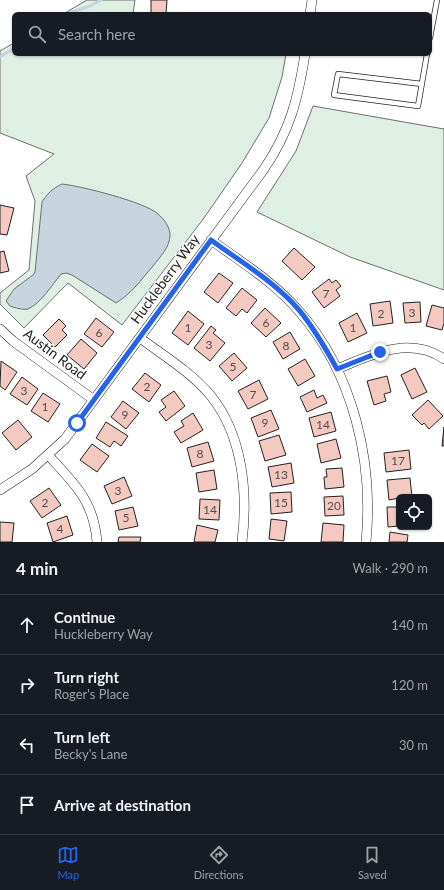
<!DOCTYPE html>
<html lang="en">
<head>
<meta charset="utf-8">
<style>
	:root { --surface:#171b24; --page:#242831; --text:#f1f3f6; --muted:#9ea1a6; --line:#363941; --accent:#2563eb }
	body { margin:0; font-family:Lato,sans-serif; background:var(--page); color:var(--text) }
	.controls { position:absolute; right:12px; bottom:12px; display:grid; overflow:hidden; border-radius:6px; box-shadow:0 1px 3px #0004 }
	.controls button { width:36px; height:36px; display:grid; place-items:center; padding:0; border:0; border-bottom:1px solid var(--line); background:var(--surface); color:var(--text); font:20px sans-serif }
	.stop { position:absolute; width:12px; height:12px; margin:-9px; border:3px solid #2563eb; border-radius:50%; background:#fff }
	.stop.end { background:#2563eb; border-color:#fff; box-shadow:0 1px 4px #0008 }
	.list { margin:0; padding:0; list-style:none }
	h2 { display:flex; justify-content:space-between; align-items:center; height:52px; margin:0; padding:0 16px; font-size:17px }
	h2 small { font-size:13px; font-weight:400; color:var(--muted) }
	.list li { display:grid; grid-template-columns:26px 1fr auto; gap:12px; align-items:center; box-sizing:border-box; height:60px; padding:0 16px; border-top:1px solid var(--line) }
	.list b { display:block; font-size:15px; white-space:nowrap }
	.list p { margin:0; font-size:13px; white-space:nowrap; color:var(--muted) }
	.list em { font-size:13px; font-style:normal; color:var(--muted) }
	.icon { flex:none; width:22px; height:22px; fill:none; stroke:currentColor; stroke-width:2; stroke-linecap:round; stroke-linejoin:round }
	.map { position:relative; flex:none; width:444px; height:542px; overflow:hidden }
	.search { position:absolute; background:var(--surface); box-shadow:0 1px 3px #0004; left:12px; right:12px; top:12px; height:44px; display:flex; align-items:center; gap:10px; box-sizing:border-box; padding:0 14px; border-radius:6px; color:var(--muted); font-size:15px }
	.sheet { height:292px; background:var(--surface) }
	nav { display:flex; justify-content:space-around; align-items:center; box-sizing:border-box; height:56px; border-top:1px solid var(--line); background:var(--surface); font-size:11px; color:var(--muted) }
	nav a { display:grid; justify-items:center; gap:2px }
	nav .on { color:var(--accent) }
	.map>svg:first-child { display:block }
	.green { fill:#e0efe3; stroke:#6f6f6f }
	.water { fill:#c7d3dd; stroke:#6f6f6f }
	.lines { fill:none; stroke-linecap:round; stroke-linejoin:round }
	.stream { stroke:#c7d3dd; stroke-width:3 }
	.building { fill:#f3c9c0; stroke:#222 }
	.service-casing { stroke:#222; stroke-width:6 }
	.minor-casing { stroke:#222; stroke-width:10 }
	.service { stroke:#fff; stroke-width:4.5 }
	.minor { stroke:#fff; stroke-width:9 }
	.route { stroke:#2563eb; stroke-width:5 }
	.labels { text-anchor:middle; stroke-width:3; stroke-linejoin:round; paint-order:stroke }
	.number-label { font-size:12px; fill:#564c4a }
	.street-label { font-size:14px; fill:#222; stroke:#fff }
</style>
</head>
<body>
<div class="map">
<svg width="444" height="542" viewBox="0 0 444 542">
	<rect width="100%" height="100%" fill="#fff"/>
	<path class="green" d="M87,0H135L133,14H63Z
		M14,43V54H286L282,77L269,118L242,163L204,218L122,325L68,283L24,328L0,304V293L29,270L35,201L26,176L54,154L0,133V51Z
		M313,106L444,129V290L350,257L257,212L296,151Z"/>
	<path class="water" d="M62,184C81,186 145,202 158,214C164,219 170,227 170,235C170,247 160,257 153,266C141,280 132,293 116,303L72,275L66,273L61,274C53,284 40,304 28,309C23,310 15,308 10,306L6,301L14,289L33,275L35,272L42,202C47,194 53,188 62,184Z"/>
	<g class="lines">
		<path class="stream" d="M65,14L90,6L101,0
			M0,57L14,48"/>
	</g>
	<path class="building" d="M151,0H167L166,14H151Z
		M0,205L14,208L7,235L0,234Z
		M294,248L315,267L302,280L282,261Z
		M4,251L9,271L0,273V252Z
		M219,273L233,283L218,303L204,292Z
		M329,279L332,283L336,280L341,286L336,290L340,296L324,308L312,292Z
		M242,288L257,300L247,313L242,309L236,316L226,308Z
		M390,301L393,323L373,326L370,304Z
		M420,302L421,322L405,323L403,303Z
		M432,305L444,308V323L442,330L426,326Z
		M265,308L281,323L266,337L251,323Z
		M188,311L204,324L188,345L172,333Z
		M357,313L367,333L348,342L339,323Z
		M96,318L114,332L102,347L84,334Z
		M59,319L66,326L62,330L67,335L55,347L43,335Z
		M211,326L216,330L213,333L225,343L210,361L194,348Z
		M290,332L300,349L283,359L273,342Z
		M81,339L97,353L84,369L67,355Z
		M234,353L247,368L232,381L219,366Z
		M305,359L315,376L298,386L288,369Z
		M1,361L17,372L5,390L0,386Z
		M415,368L427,392L412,399L401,375Z
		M145,373L161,385L149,402L132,389Z
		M387,376L391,392L384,394L386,401L374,405L367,381Z
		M22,377L38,389L27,405L10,394Z
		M259,380L268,399L248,409L238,391Z
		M314,390L317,398L323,395L327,403L307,412L300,397Z
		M174,391L185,406L166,421L159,412L166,407L161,400Z
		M43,393L60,404L48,422L31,411Z
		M428,400L443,416L429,429L424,423L422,425L412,415Z
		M123,401L139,413L126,429L111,417Z
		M271,410L279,429L258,437L251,418Z
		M331,412L336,431L314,437L309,418Z
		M193,413L203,430L181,443L174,432L184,426L181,421Z
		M18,420L32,437L16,450L2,433Z
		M106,422L128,436L121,446L114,441L110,447L96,438Z
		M444,427V446H442Z
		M279,435L286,455L265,461L259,441Z
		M336,439L341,458L321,463L317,444Z
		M208,442L214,461L192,467L187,448Z
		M92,444L109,456L97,472L80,460Z
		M409,450L411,469L386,472L384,453Z
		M291,463L294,483L272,487L268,467Z
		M342,468L344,487L325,489L324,477H327L326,469Z
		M214,470L217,489L199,492L196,473Z
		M124,477L132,496L112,504L104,486Z
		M410,478L412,497H399V498L389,500L387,480Z
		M49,488L61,505L42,518L30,501Z
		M291,492L292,512L271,514L270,493Z
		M343,496L344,515L325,516L324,497Z
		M200,499L220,500L219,520L199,519Z
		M133,507L138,526L119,530L115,511Z
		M387,507H399V526L388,527Z
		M67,516L73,535L53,542L47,523Z
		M271,519L287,521L284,541L269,539Z
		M0,522L14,523L12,542H0Z
		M323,523L344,525L343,542H321Z
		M197,525L218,530L215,542H194Z
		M390,532L408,535L407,542H389Z
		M119,537H141L140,542H118Z"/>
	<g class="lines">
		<defs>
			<path id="service" d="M430,38L437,0
				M422,84L338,74L334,95L418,106L427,54"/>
			<path id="minor" d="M310,14L312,0
				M211,240C241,262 274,282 298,310C353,372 374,461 366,542
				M0,329L13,341L94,400
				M140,338C164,356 191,372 211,396C243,436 248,493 242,542
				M337,369C371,355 409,335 444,359
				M48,455C74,483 94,501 97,542
				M0,490L32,469L65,439L264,169C290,131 298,99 305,54"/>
		</defs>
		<use href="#service" class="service-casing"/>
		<use href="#minor" class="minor-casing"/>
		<use href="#service" class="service"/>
		<use href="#minor" class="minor"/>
	</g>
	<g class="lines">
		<path class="route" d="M77,423L211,240C241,262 275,282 299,310C314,328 326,349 337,369L380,352"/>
	</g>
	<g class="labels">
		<g class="number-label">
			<text x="326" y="298">7</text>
			<text x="412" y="317">3</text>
			<text x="381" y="318">2</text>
			<text x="266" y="327">6</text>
			<text x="188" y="332">1</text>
			<text x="353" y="332">1</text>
			<text x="99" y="337">6</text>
			<text x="209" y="349">3</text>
			<text x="286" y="350">8</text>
			<text x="233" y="371">5</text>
			<text x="147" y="391">2</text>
			<text x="24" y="395">3</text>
			<text x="253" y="399">7</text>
			<text x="45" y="411">1</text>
			<text x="125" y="419">9</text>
			<text x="265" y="427">9</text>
			<text x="323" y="429">14</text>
			<text x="200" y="458">8</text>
			<text x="398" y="465">17</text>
			<text x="281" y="479">13</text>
			<text x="118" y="495">3</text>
			<text x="45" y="507">2</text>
			<text x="281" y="507">15</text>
			<text x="334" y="510">20</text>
			<text x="210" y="514">14</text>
			<text x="126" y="522">5</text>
			<text x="60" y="533">4</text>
		</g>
		<g class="street-label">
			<text transform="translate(165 279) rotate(-54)" y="5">Huckleberry Way</text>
			<text transform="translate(55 354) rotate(37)" y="5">Austin Road</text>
		</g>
	</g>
</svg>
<div class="controls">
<button><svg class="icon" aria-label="locate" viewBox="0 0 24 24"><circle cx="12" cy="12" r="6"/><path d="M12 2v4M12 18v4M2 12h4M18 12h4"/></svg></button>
</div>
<div class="stop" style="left:77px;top:423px"></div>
<div class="stop end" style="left:380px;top:352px"></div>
<div class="search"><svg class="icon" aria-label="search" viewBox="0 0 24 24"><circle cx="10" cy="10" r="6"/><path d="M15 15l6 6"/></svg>Search here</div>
</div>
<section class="sheet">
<h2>4 min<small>Walk · 290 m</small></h2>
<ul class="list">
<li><svg class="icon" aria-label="ahead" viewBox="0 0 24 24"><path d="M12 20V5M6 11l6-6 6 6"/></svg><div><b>Continue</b><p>Huckleberry Way</p></div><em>140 m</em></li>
<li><svg class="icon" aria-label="right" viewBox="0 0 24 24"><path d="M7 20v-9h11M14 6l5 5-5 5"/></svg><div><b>Turn right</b><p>Roger's Place</p></div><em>120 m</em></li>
<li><svg class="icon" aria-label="left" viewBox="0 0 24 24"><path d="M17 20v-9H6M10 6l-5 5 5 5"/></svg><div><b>Turn left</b><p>Becky's Lane</p></div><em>30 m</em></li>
<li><svg class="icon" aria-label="arrive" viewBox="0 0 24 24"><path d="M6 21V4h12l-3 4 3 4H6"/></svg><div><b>Arrive at destination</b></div></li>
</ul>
</section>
<nav>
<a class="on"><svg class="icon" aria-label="map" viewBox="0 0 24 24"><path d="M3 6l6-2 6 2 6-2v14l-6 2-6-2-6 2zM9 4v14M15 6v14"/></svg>Map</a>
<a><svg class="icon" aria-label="directions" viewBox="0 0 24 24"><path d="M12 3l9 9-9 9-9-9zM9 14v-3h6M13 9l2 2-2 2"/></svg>Directions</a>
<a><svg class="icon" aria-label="saved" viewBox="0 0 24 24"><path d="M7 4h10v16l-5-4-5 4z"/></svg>Saved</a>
</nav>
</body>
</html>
